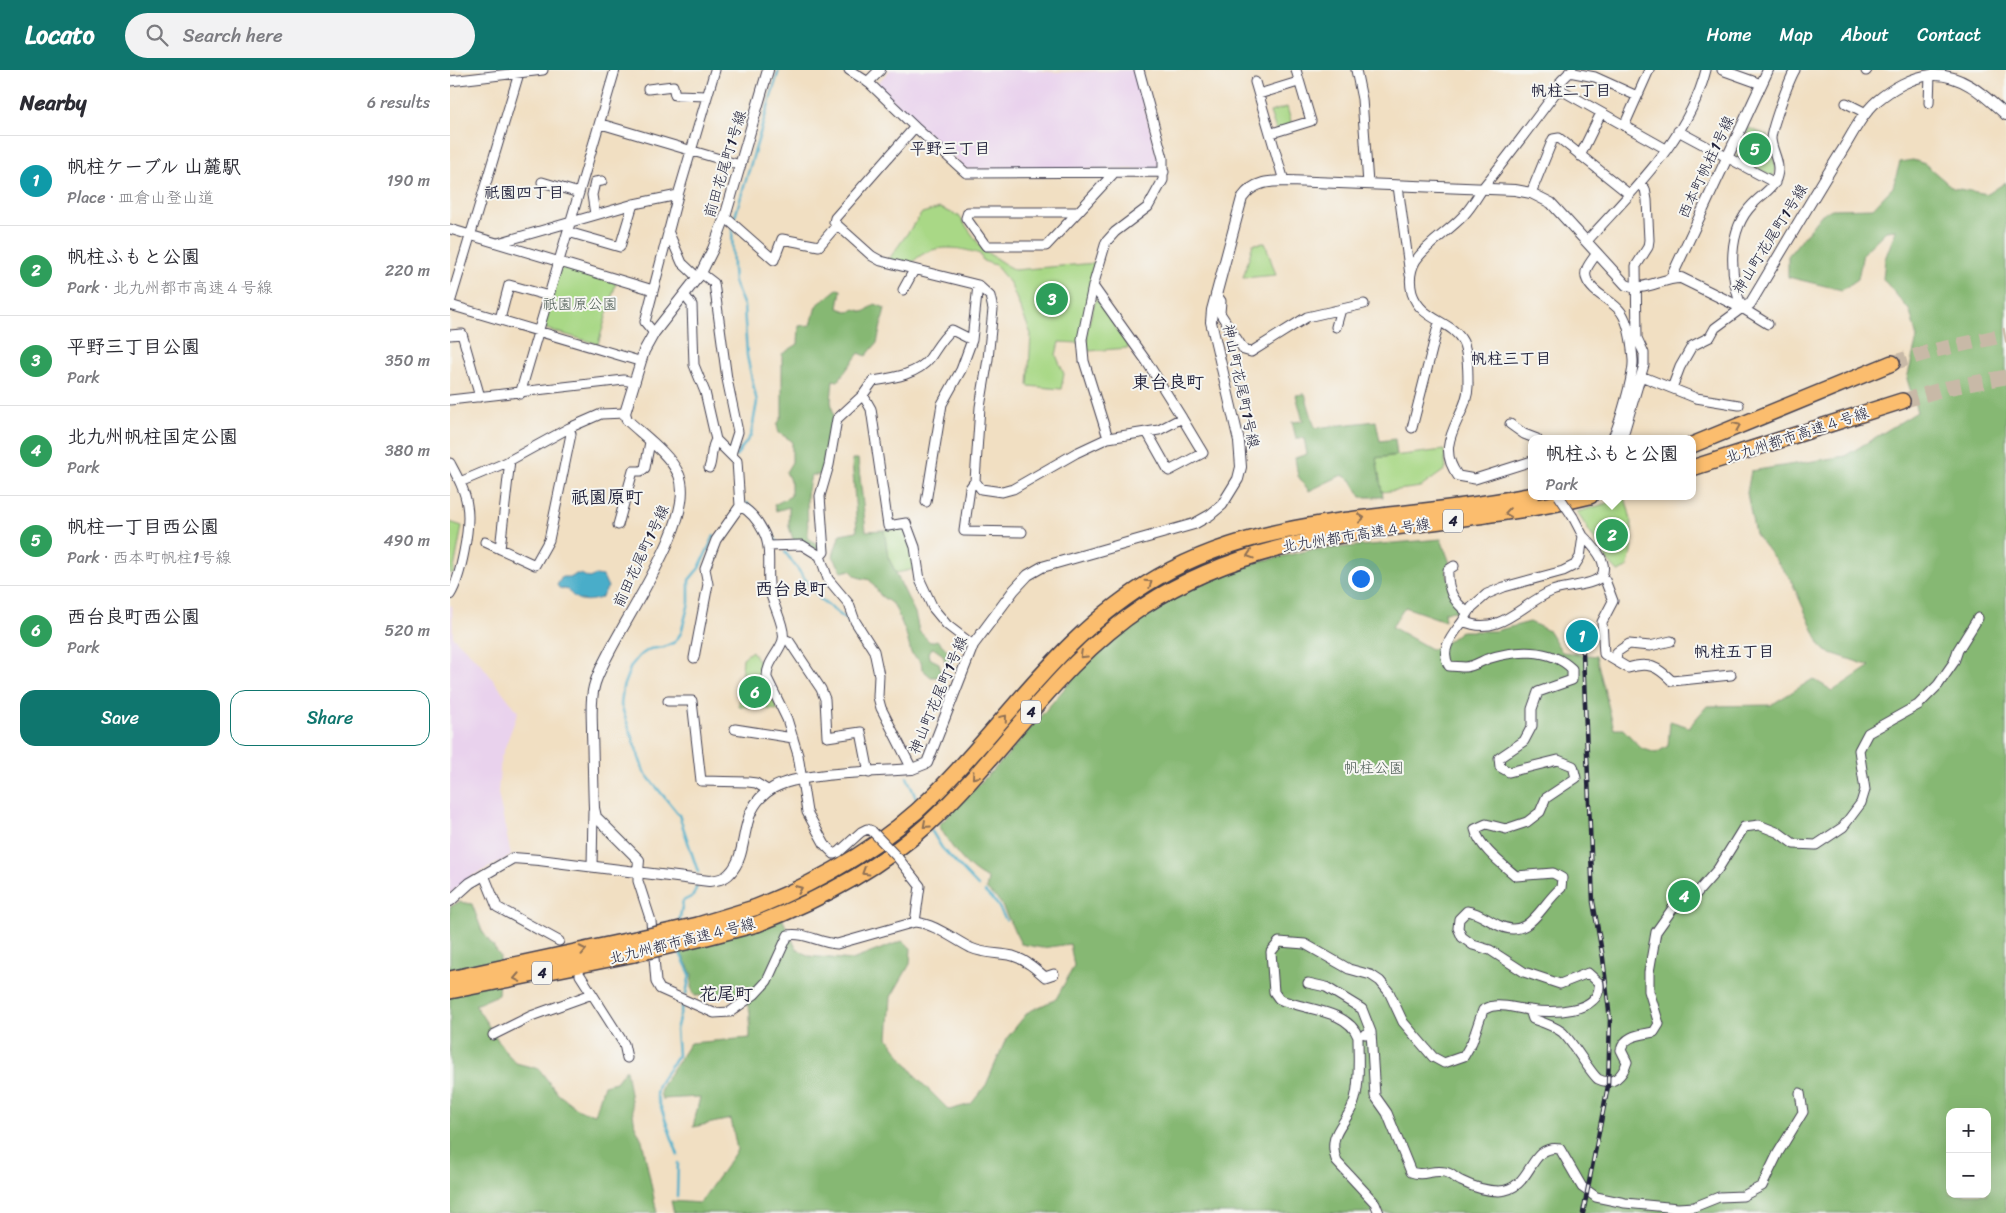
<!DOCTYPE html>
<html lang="en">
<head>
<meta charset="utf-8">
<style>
	:root { --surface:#fff; --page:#f2f2f3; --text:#2b2b33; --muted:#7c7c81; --line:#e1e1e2; --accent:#0f766e }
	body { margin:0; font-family:Sriracha,"Klee One",sans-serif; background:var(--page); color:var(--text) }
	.controls { position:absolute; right:15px; bottom:15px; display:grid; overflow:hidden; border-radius:10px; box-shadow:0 5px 20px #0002 }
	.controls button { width:45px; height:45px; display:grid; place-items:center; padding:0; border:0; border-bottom:1px solid var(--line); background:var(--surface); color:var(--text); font:25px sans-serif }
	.you { position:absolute; left:910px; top:508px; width:18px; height:18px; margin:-12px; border:4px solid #fff; border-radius:50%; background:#1a73e8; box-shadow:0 0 0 8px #1a73e833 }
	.badge { display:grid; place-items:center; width:32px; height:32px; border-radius:50%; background:var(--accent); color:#fff; font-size:16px; font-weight:700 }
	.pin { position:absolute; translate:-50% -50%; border:2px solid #fff; box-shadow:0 1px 5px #0006 }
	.popup { position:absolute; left:1078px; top:365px; width:168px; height:65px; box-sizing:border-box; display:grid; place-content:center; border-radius:10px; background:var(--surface); filter:drop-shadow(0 1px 4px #0005); font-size:16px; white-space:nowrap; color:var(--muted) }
	.popup b { font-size:19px; color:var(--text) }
	.popup::after { content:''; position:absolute; left:50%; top:100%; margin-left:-10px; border:10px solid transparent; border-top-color:var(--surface) }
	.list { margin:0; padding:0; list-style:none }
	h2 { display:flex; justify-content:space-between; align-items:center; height:65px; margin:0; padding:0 20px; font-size:21px }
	h2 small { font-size:16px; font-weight:400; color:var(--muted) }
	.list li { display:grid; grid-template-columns:32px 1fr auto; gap:15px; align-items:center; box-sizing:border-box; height:90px; padding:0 20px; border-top:1px solid var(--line) }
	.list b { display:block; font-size:19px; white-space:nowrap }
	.list p { margin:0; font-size:16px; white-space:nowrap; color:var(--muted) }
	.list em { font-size:16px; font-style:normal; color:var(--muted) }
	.actions { display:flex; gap:10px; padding:15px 20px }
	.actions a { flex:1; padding:11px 0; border:1px solid var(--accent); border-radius:15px; text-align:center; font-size:18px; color:var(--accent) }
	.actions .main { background:var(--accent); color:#fff }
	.icon { flex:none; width:28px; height:28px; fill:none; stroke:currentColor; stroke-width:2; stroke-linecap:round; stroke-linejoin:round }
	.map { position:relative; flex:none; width:1556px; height:1143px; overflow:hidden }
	header { display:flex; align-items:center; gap:30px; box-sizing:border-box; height:70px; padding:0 25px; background:var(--accent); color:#fff }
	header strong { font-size:24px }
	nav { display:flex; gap:28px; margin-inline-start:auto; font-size:18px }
	.search { width:350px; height:45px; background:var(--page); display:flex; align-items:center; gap:12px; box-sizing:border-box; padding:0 18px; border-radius:28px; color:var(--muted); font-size:19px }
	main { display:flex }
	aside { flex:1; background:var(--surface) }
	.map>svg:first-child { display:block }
	.built { fill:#e9d2ed }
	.green { fill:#a9d886; stroke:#667d60 }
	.forest { fill:#86b873; stroke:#546d57; fill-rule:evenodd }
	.water { fill:#4aadc9; stroke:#366882 }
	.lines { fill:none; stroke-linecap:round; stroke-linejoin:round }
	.stream { stroke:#4aadc9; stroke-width:2.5 }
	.motorway-tunnel { stroke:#c8b9a7; stroke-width:15; stroke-dasharray:15 8; stroke-linecap:butt }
	.minor-casing { stroke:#413e4f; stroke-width:11 }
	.tertiary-casing { stroke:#413e4f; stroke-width:12 }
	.motorway-casing { stroke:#413e4f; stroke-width:18 }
	.minor { stroke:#fff; stroke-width:9 }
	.tertiary { stroke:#fff; stroke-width:10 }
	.motorway { stroke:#fbbd6e; stroke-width:15 }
	.rail-casing { stroke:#22223b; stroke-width:4.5 }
	.rail { stroke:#f6f6f2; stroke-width:2.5; stroke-dasharray:8; stroke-linecap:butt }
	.minor-bridge-casing { stroke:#413e4f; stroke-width:11; stroke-linecap:butt }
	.motorway-bridge-casing { stroke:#413e4f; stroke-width:18; stroke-linecap:butt }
	.minor-bridge { stroke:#fff; stroke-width:9 }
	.motorway-bridge { stroke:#fbbd6e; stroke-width:15 }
	.oneway { stroke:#8e7054 }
	.labels { text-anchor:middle; stroke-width:4; stroke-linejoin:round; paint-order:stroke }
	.shield { fill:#f6f6f2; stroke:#626272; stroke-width:1 }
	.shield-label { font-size:14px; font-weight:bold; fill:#22223b }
	.street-label { font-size:15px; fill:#22223b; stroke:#f6f6f2 }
	.park-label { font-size:15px; fill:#4a5952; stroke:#f6f6f2 }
	.neighbourhood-label { font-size:16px; font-weight:bold; fill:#22223b; stroke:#f6f6f2 }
	.quarter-label { font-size:18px; font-weight:bold; fill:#22223b; stroke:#f6f6f2 }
</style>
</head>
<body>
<header>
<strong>Locato</strong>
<div class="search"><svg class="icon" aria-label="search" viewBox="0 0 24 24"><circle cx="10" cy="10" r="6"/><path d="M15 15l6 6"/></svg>Search here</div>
<nav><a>Home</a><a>Map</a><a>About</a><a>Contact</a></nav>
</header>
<main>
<aside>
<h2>Nearby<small>6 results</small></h2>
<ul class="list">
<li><span class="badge" style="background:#0f9aa8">1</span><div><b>帆柱ケーブル 山麓駅</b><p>Place · 皿倉山登山道</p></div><em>190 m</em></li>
<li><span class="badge" style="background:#2e9e5b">2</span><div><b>帆柱ふもと公園</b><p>Park · 北九州都市高速４号線</p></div><em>220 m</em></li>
<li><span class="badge" style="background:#2e9e5b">3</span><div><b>平野三丁目公園</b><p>Park</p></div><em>350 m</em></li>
<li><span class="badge" style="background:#2e9e5b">4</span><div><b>北九州帆柱国定公園</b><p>Park</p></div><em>380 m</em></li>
<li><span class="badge" style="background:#2e9e5b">5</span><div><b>帆柱一丁目西公園</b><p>Park · 西本町帆柱1号線</p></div><em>490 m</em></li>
<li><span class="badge" style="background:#2e9e5b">6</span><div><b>西台良町西公園</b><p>Park</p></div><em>520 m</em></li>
</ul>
<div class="actions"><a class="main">Save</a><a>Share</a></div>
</aside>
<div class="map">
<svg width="1556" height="1143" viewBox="0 0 1556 1143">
	<rect width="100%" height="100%" fill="#f6f6f2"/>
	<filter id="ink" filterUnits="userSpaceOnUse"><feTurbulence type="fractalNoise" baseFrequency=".02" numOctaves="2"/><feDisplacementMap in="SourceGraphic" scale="10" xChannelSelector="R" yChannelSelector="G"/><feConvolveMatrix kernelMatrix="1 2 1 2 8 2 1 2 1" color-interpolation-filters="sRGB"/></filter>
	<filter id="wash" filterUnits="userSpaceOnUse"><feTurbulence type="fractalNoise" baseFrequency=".0096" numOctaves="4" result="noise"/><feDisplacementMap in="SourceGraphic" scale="20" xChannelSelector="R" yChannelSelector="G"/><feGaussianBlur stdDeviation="1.12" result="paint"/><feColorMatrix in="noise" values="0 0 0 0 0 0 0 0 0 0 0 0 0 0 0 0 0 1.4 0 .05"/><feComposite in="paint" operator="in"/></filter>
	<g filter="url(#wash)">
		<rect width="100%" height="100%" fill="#f1dfc2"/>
		<path class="built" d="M440,0H585L603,2L685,0L708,90V99H516L426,15Z
			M2,535L3,567L31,594L68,642L51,688L48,723L61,786L18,808L0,824V536Z"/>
		<path class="green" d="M837,37L842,55L826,60L820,42Z
			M1299,58L1318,66L1326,98L1323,107L1286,87Z
			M490,138L509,146L533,180L564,200L646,193L629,273L609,272L606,285L614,304L611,319L578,316L581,264L560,213L545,195L533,191L530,184C506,176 479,173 461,194L439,189L472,143Z
			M815,173L826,205L793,208L803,174Z
			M114,197L166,213L148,274L96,259L93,255L110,199Z
			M646,228L679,278L638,281L637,260Z
			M994,380L996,399L971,417L932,422L926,388Z
			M1175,428C1184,456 1185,470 1177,498L1168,502L1158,491L1127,442Z
			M0,452L12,456L3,504L0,503Z
			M453,456L463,480L465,499L446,503L438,487L434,460Z
			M302,581L314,600L313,609L328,640L289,636L293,588Z"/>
		<path class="forest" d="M1463,90L1475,94L1503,118L1538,124L1556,112V1143H224L221,1131L250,1133L287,1080L281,1049L243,1057L250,1027L212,1029L210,1023L212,1016L240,973L300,968V942L293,923L245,926L241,917L242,904L230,881L332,848L346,878L359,886L402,890L452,871L461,878L460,894L441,927L438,968L467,1008L499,1040L521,1034L536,1015L556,969L578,942L606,929L624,896L620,874L592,878L571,874L550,832L536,819L538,809C516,799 500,776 489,755L553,690L633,597L681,554L731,523L794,495L861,480L991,469L1000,493L996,500L1009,541L994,542L995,551L955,537L942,557L981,579L989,578L1011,561H1045L1080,552L1099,561L1112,582L1146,586L1164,659H1173L1191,678L1206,683L1218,676L1220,651L1239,657L1257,636L1321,635L1363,609L1383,621L1420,596L1375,581L1369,573L1340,508L1305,464L1297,423L1301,401L1395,386L1467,342L1457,309L1467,268L1460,241L1433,209L1435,189L1446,160L1436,161L1413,183L1408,209L1392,220L1338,207V186L1372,144L1382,139L1423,138L1443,117L1450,92ZM1500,1042H1537V1124H1500Z
			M387,219L391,220L388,238L399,242L405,239L414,242L425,234L435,238L427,273L416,286L409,283L388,311L383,310L381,331L384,347L372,405H361L357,425L358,468L367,474L371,480L369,482L355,472H344L339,457V437L326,441L324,435L341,426V413L336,402L342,392V371L329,363L327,355L332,346V284L348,274L349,256L361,255L366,236Z
			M855,324L865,358L926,351L930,371L945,369L947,385L926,388L933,427H911L901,410L892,405L859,421L848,406L845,388L857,384L854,368H846L842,352L853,351L846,325Z
			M402,389H408L416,461L434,460L438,487L465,543L469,561L480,572L487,570C494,577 503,583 502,594L496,595L493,585L483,578L478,582L479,588L489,593L491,601L488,607H481L472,599L471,592L461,583L456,563L444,535L431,526L420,510L407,507L400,500L392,502L383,486L390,464L407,461Z
			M9,832L22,834L32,861L50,886L48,925L25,935L55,981L66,993L89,999L108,1024L129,1040L145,1044L154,1015L166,1012L176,999L185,1056L192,1070L207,1143H0V837Z"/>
		<path class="water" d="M126,504H131L139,508L146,505L153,506L158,517L151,528C138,532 126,533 118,520L109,518L107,515L112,507H122Z"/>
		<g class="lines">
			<path class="stream" d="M284,150L329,0
				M282,156L283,199L284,212L294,236L297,286L307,332L301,365L286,386
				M297,433L304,439L327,472
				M335,482L370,529L403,555
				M457,707L468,733
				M481,760L492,778L528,816
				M248,802L229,745L194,702L171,635L173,617L181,596L189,586L200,579L214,577L225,572L231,563L239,533V510L249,498L264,466
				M535,822L547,834L556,850
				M229,853L233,831L243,826L247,816
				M228,879L240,904L236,924
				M228,1085L206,1024L208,1015L228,985L226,960L232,937
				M227,1126L228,1093"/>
		</g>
	</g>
	<g filter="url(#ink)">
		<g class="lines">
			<path class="motorway-tunnel" d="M1442,293L1486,280L1556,265
				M1452,331L1497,318L1556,307"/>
			<defs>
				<path id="minor" d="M399,0L418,12L465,57L385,148L384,152L422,186L431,191L528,215L540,226L543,239L538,289L530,337L525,411L531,419L552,422L563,419L626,383L658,368L709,360L732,348L697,292L643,216L656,172L665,162L698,137L713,110V88L689,0
					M906,0L912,29L918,114
					M1272,0L1311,14
					M1416,1L1417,0
					M1119,2L1145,7L1187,26
					M0,11L93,0
					M805,12L834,111
					M198,19L223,16L225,25L257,26
					M1111,20V11L1122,0
					M809,24L848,12
					M1396,33L1416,43
					M1479,33L1480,5
					M151,54L290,95
					M1174,56L1199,0
					M465,57L516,103L714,102
					M1228,61L1325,113
					M822,63L861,51L846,0
					M1130,86L1151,43
					M92,112L129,123
					M948,116L960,205
					M1081,123L1103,69L1109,68L1179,124
					M628,142L596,176H536L516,148L518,142H628L664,103
					M145,144L142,125L145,112L152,111
					M275,147L324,190L332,169L369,176L387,155
					M0,159L203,220
					M218,161L232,193L248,208
					M118,162L170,177L183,134
					M1137,171C1182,121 1239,68 1256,0
					M48,173L184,134L228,125
					M1147,183C1142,191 1132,200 1137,210C1142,223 1162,230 1171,242C1179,253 1182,277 1183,290C1184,304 1169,357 1162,369
					M251,203L264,213L277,309L288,362L281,384
					M643,216L632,269L634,291L658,368
					M453,220L464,200
					M766,224L771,231L770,243L794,280L801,282L857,247L914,234
					M235,226L242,235L244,295L255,322L266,370C260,378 263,389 259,398
					M0,233L70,0
					M0,235L189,291
					M1292,238L1318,254
					M50,249L59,215L99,226
					M886,257L891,239
					M204,263L195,252L228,125L265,0
					M0,265L12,264L30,327
					M1191,306L1246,328L1289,335
					M1222,318L1230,297L1242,276L1260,267L1265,258L1292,238C1279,205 1277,160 1303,134C1312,124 1324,119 1327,106C1331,92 1322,82 1321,69C1321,59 1339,10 1345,0
					M70,324L165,0
					M413,325L421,339L438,456L456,453L465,477L470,510L483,538L497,555L523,575
					M0,330L174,310L183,312
					M1060,354L1074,364L1087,369
					M962,358L989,252
					M697,362L719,401L753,383L732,348
					M1172,369L1194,295V283L1187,268L1186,196L1198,177L1199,170L1197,130L1195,119L1190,114
					M1082,391L1025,409L1008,406C981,370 1020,346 1018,313C1018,300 1018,283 1013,272C1002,250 971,251 962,223C959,211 960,200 966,190C979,172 998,162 1013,146C1022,137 1028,125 1035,115C1060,84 1083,53 1106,22L1111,20L1216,79
					M0,393C7,406 15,420 17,435C21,456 11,507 0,525
					M525,411L520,418L514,461L572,462
					M10,412L55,393L119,358L151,344L175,343
					M476,432L492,334L511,300L522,270L528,215
					M290,436C300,441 308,451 313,461C323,479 316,503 320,522C323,534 336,559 333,570C329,583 316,593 317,608L337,649L348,685L357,742L375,775L384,784L389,782L411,762L417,759L422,761
					M168,455L183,401H191L195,398L200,372
					M35,472L85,495L99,470L121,364L119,358
					M318,476L352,475L370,486L378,509L399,534L405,551L424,581L429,605L428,627L431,638L462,699
					M50,479L60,390
					M370,486L374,482L370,426L379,395L387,349L413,325L423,311C442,308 467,305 480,288C487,278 492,268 502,260L522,270
					M1004,496L998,500C997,520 1003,531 1018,543
					M1151,507L1155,510L1163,531L1152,552L1154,584L1178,598C1198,591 1208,597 1222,611L1281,605
					M1013,551L1022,537L1037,524L1054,517L1113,501L1125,495L1130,487L1133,466L1123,447
					M333,569L339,571L371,619L375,629L377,667L411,662L419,703
					M244,588L258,514L255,499L266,470L290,436L287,391L266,370
					M1166,591L1167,582L1179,574L1200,576L1221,571
					M218,631H242L251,711L298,712L306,713L319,721
					M285,659L343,668
					M448,788L470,816L465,852
					M142,796L143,741
					M188,802V811L201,851L206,912L210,919L264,943L280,942L305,924L317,911L338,865C355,862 369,873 387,874L465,852C485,854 503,869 521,878C535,884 548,883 563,886C576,890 586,899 595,907L604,904
					M34,805L47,837L109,871
					M130,905L174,974L177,988
					M858,913L876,917L912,939L921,962L915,964
					M1080,940L1083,949C1092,952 1104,956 1112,962C1123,972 1140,1003 1148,1009C1163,1017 1173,1005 1177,992L1171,980C1175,965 1190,965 1204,962L1209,954L1199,921V902L1206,862L1223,838L1238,833L1268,799L1294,757L1309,755L1329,763L1344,774L1366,775L1393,757L1411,733L1415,720L1409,680L1418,663L1468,635L1488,615L1504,592L1508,580L1528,548
					M921,962L925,1026L937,1043L961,1102C973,1107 982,1099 995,1102C1001,1103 1006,1109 1011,1111C1023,1117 1036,1121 1049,1121C1083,1120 1078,1073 1110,1079L1132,1117L1146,1127L1175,1133L1228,1138L1244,1137L1269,1127L1293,1126L1312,1116L1328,1083L1353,1042L1350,1023
					M43,965L81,946L142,924
					M929,1143L925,1133L887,1092C875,1061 899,1054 905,1029C910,1010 908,987 908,967C898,939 853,940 829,929L824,922L821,882L829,872L855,874L899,899L921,905L930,911L939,922L953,952L983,987L994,993L1014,986L1022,972L1033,940C1036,939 1040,936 1044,936C1054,934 1068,939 1079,940C1100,943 1152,944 1149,913L1138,903L1110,914L1074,902L1040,880L1023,875L1012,867L1008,858L1009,849L1017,841C1028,842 1039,851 1048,855C1080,871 1090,835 1111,818L1112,808L1103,803L1066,806C1052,794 1029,777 1025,759L1036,754L1056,759L1077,752L1090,742L1096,728L1126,708L1123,696L1108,690L1059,702L1050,697L1049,688L1074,671L1082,656V639L1088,622L1122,610V599C1100,577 1064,580 1037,589C1030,592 1022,597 1015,597C1010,597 1004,596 999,596C989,579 1003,565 1013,551C1049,568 1071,534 1102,521C1114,516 1146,516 1152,505C1159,491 1141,474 1133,466"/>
				<path id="tertiary" d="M418,12L430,0
					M1221,208L1318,0
					M188,802L189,790L146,747L144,738C143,713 143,687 142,662C142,646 140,628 145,613C161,564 249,452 229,405C219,383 194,366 177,350L175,343L194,281L204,263L251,203L263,179L275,147L318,0
					M0,831L20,813L63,788L89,790L259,811C267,810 275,809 280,803C302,780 285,740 323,718C350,702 429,702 462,699L477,693L523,575L564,520L578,505L592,497L744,454L760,445L772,435L788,409L791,397L789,371L761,252L762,240L792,128C804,111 820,111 839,111L1065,120L1081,123L1101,133L1176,215C1192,223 1214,207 1231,208L1292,238L1300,234C1330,184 1359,134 1390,84C1401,67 1411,45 1427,31C1441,19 1462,7 1481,5C1512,3 1535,26 1556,45"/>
				<path id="motorway" d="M1242,375L1442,293
					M1242,398L1452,331
					M304,838C372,811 433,776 485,724C561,648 611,563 708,507C822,441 957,451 1082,425
					M307,854C369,830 429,799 478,754C554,684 607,593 694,536C828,448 990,463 1140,426
					M0,909L181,870
					M0,921L184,884"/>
			</defs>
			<use href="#minor" class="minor-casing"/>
			<use href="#tertiary" class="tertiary-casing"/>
			<use href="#motorway" class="motorway-casing"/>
			<use href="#minor" class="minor"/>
			<use href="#tertiary" class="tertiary"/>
			<use href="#motorway" class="motorway"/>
			<defs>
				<path id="rail" d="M1132,559L1143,832L1153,888L1160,950L1158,1016L1133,1143"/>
			</defs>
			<use href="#rail" class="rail-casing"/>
			<use href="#rail" class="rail"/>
			<defs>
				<path id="minor-bridge" d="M1109,426L1123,447
					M422,761L448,788"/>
				<path id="motorway-bridge" d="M181,870L248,855L304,838
					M184,884L253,868L307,854"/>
			</defs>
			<use href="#minor-bridge" class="minor-bridge-casing"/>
			<use href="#motorway-bridge" class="motorway-bridge-casing"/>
			<use href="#minor-bridge" class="minor-bridge"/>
			<use href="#motorway-bridge" class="motorway-bridge"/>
		</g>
		<defs><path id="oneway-chevron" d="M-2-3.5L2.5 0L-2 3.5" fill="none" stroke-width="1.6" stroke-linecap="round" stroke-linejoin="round" transform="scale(1.25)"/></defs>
		<g class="oneway">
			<use href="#oneway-chevron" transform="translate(1287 356) rotate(-23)"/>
			<use href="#oneway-chevron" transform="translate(1058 443) rotate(171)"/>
			<use href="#oneway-chevron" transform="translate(911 448) rotate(-6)"/>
			<use href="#oneway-chevron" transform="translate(800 485) rotate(162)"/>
			<use href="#oneway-chevron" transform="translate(699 513) rotate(-33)"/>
			<use href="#oneway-chevron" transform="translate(633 585) rotate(137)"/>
			<use href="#oneway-chevron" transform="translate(554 648) rotate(-50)"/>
			<use href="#oneway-chevron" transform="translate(525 706) rotate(132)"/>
			<use href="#oneway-chevron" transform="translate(476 755) rotate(138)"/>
			<use href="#oneway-chevron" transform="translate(415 802) rotate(148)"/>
			<use href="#oneway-chevron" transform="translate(349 819) rotate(-24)"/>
			<use href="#oneway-chevron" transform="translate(133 880) rotate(-12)"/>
			<use href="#oneway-chevron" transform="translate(67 908) rotate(169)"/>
		</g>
	</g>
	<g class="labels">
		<g class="shield">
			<rect x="993" y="439.5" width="20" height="23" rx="4"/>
			<rect x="571" y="630.5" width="20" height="23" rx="4"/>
			<rect x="82" y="891.5" width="20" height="23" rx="4"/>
		</g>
		<g class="shield-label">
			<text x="1003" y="456">4</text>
			<text x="581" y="647">4</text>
			<text x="92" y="908">4</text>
		</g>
		<g class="street-label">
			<text transform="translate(275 94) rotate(-73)" y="5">前田花尾町1号線</text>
			<text transform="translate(1256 97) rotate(-65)" y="5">西本町帆柱1号線</text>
			<text transform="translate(1320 169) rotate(-58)" y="5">神山町花尾町1号線</text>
			<text transform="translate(791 316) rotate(78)" y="5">神山町花尾町1号線</text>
			<text transform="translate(1347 365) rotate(-18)" y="5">北九州都市高速４号線</text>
			<text transform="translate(906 465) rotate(-9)" y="5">北九州都市高速４号線</text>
			<text transform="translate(191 486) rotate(-65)" y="5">前田花尾町1号線</text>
			<text transform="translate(488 625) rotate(-67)" y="5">神山町花尾町1号線</text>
			<text transform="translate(232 871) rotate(-14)" y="5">北九州都市高速４号線</text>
		</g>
		<g class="park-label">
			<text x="130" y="239">祇園原公園</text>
			<text x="924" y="703">帆柱公園</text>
		</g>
		<g class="neighbourhood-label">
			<text x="1121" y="26">帆柱二丁目</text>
			<text x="500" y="84">平野三丁目</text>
			<text x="74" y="128">祇園四丁目</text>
			<text x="1061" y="294">帆柱三丁目</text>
			<text x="1284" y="587">帆柱五丁目</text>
		</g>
		<g class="quarter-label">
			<text x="718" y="318">東台良町</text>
			<text x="157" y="433">祇園原町</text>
			<text x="341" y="525">西台良町</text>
			<text x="276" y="930">花尾町</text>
		</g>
	</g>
</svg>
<div class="controls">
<button>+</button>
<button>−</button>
</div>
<div class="you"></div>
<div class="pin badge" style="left:1132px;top:566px;background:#0f9aa8">1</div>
<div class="pin badge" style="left:1162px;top:465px;background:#2e9e5b">2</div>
<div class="popup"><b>帆柱ふもと公園</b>Park</div>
<div class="pin badge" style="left:602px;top:229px;background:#2e9e5b">3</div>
<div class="pin badge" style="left:1234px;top:826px;background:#2e9e5b">4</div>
<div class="pin badge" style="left:1305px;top:79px;background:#2e9e5b">5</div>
<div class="pin badge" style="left:305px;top:622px;background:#2e9e5b">6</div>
</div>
</main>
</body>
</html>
